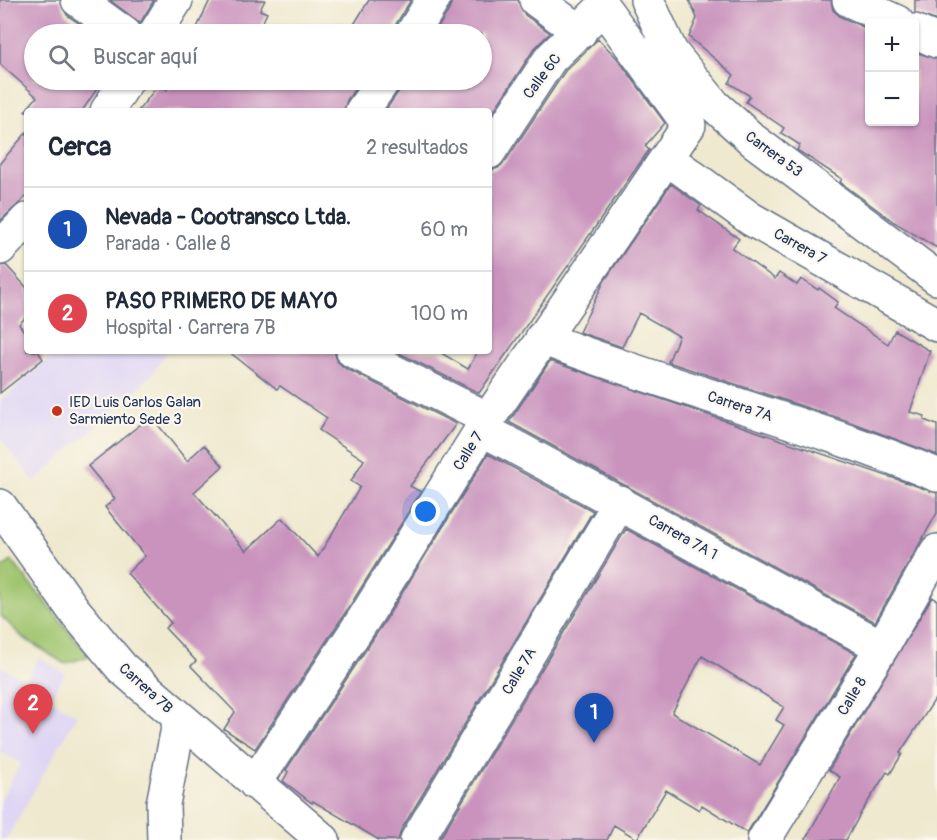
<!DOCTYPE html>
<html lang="es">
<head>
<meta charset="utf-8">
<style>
	:root { --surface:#fff; --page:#f2f2f3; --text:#1f2937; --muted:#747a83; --line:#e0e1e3; --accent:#c8321e }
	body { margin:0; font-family:Pangolin,sans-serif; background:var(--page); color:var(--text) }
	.controls { position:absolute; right:18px; top:18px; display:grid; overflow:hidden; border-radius:6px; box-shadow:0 2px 4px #0004 }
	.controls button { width:54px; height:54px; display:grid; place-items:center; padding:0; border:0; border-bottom:2px solid var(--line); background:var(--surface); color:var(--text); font:30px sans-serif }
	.you { position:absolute; left:426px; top:512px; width:21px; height:21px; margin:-15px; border:4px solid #fff; border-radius:50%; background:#1a73e8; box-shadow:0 0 0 9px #1a73e833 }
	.badge { display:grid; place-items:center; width:39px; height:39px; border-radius:50%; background:var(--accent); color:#fff; font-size:20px; font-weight:700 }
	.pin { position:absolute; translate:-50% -50px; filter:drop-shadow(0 2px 3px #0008) }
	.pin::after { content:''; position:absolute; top:32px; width:21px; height:18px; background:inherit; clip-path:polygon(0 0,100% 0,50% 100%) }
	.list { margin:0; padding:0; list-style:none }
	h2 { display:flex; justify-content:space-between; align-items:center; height:78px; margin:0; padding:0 24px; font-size:26px }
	h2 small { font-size:20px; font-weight:400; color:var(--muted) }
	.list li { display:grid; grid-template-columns:39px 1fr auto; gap:18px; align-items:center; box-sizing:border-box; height:84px; padding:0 24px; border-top:2px solid var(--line) }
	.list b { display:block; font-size:22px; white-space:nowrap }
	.list p { margin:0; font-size:20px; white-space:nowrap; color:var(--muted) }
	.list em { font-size:20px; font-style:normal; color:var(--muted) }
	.icon { flex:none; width:33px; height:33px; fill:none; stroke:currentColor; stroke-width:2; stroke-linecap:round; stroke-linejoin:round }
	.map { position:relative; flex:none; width:937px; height:840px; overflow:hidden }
	.search { position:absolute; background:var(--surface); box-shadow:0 2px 4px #0004; left:24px; top:24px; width:468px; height:66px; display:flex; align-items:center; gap:15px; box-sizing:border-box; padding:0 21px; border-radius:33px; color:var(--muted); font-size:22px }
	.panel { position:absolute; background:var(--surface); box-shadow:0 2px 4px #0004; left:24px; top:108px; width:468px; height:246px; border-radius:6px }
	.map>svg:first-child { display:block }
	.built { fill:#dfd5f5 }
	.green { fill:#a0c56f; stroke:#5e7a66; stroke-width:1.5 }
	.building { fill:#c993bd; fill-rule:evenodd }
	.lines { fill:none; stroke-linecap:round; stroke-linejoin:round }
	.minor-casing { stroke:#657086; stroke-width:36 }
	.minor { stroke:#fff; stroke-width:33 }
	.poi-dot { fill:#c8321e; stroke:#fbf7ec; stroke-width:2 }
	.labels { text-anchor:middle; stroke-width:4.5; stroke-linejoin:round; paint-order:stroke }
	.street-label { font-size:15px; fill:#1b2f5e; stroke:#fbf7ec }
	.poi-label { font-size:15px; fill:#1b2f5e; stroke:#fbf7ec; text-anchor:start }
</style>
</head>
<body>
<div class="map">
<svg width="937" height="840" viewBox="0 0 937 840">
	<rect width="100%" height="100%" fill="#fbf7ec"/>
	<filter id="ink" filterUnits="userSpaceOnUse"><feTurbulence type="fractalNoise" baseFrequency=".0167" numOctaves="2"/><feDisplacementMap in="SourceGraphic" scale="12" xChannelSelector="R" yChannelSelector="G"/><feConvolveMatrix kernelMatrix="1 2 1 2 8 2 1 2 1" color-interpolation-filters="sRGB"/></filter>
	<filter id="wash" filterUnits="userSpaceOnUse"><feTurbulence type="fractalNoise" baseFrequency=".008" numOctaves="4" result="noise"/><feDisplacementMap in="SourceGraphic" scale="24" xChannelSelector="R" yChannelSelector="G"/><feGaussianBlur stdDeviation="1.35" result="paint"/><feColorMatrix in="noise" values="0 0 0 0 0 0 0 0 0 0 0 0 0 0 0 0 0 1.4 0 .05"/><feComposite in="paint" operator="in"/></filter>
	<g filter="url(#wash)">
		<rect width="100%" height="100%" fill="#efe9cf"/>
		<path class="built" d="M58,351H167L151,376L34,482L0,438V401Z
			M39,658L65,673L50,699L77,715L6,840H2L0,839V801L21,763L2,753L0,755V666L26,680Z"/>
		<path class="green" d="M12,561L89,656L65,664L22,637L0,615V569Z"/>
		<g id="blocks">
			<path class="building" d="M0,0H60L67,15L94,34H34V80H103L82,111H25L37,97L0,64Z
				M110,0H154L140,23Z
				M210,0H265L260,10L267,13L257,34H194Z
				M369,0H411L396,24L393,34H348Z
				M452,0H518L525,15L550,33L534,49L489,118V111H385L399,91L402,80H482V34H434L449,10Z
				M689,0H831L833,10L841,17L870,30V122H915V52L937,59V248L894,222L840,182L842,179L797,150L800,145L781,133L784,128L746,102L750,96L729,83L734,75L689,37L697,18Z
				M915,0H937V21L915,13Z
				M598,39L617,58L665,123L645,146L649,150L479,393L395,351H438L468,369L478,351H489V171L498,168L505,162L565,71Z
				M172,80H296L306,84L309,80H361L347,100L344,111H138L159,84L167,90Z
				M27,132V196L0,221V163Z
				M671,184L701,206L698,210L739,239L732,248L775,279L779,273L797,285L801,279L818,290L819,288L838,302L834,308L888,344L895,330L930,351L910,412L925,416L924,420L937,425V455L845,420L668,362L679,336L639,313L622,347L579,332L605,280Z
				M6,265L27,288V316L19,324L27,336V351H38L43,359L0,393V266Z
				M228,351H334L337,361L345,368L456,424L410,486L421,492L351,604L255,749L224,729L235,712L191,666L196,661L165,628L171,623L127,573L145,556L105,507L115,499L88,466L151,416L187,461L204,445L223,466L194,492L246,551L282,518L318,557L360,487L351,481L364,460L319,430L327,418L280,386L277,389Z
				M550,361L937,493V513L875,622L509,422Z
				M488,454L593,511L401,830L398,840H379L313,801L312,803L283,781L288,772L286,770L383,624Z
				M626,529L856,654L747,833L702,805L699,810L666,790L637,839L614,825L607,840H439ZM702,656L784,707L776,720L784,725L760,765L672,713Z
				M932,597L937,600V696L900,753L902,754L890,774L887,772L862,811L846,840H805L840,777L829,770Z"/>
		</g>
	</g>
	<g filter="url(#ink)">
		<use href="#blocks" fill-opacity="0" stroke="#657086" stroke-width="1.5"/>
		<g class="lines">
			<defs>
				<path id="minor" d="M78,0L125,34
					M536,0L580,32
					M647,0L671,52L714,105L754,141L937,278
					M849,0L897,22
					M914,31L937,41
					M155,34L176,0
					M412,34L433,0
					M107,111L127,80
					M362,111L384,80
					M668,159L751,219L937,325
					M0,248L27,220
					M542,338C672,388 808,422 937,475
					M353,351L488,419
					M482,429L882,647
					M0,506L73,609L122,668L323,840
					M255,783L367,614L488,419L689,125L603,7L550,59L489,152
					M164,840L163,804L180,718
					M417,840L620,502
					M764,840L882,647L937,551"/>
			</defs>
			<use href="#minor" class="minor-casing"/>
			<use href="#minor" class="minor"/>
		</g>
	</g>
	<circle class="poi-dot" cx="57" cy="411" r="6"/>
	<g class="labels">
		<g class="street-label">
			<text transform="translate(542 76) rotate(-53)" y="5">Calle 6C</text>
			<text transform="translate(774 154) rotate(36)" y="5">Carrera 53</text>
			<text transform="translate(800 246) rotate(29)" y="5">Carrera 7</text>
			<text transform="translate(740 406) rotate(18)" y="5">Carrera 7A</text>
			<text transform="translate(468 451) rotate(-58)" y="5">Calle 7</text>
			<text transform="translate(683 537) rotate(29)" y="5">Carrera 7A 1</text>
			<text transform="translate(519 671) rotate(-59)" y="5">Calle 7A</text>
			<text transform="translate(146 688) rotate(42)" y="5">Carrera 7B</text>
			<text transform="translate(852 696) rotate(-59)" y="5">Calle 8</text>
		</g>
		<g class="poi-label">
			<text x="69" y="407">IED Luis Carlos Galan<tspan x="69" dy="17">Sarmiento Sede 3</tspan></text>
		</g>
	</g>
</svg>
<div class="controls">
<button>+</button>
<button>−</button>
</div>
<div class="you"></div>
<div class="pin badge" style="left:594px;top:743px;background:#1a4fb4">1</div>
<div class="pin badge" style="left:33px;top:734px;background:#e0444e">2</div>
<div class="search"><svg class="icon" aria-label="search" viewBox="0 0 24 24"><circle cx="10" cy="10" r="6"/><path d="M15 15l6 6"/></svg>Buscar aquí</div>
<section class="panel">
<h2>Cerca<small>2 resultados</small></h2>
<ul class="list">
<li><span class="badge" style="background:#1a4fb4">1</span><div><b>Nevada - Cootransco Ltda.</b><p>Parada · Calle 8</p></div><em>60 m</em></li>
<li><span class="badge" style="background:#e0444e">2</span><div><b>PASO PRIMERO DE MAYO</b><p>Hospital · Carrera 7B</p></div><em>100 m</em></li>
</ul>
</section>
</div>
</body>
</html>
